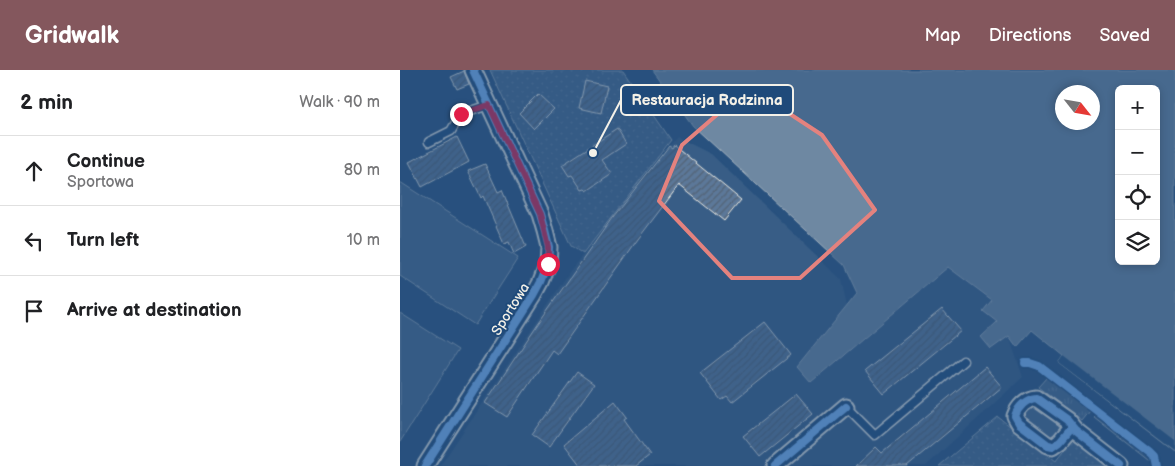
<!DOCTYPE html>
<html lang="en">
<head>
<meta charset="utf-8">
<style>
	:root { --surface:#fff; --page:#f2f2f2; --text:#202124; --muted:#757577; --line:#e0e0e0; --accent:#84575d }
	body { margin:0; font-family:"Balsamiq Sans",sans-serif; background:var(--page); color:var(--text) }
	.controls { position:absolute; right:15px; top:15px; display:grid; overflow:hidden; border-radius:8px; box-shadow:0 2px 8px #0003 }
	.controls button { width:45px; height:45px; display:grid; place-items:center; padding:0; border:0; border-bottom:1px solid var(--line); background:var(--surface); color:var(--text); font:25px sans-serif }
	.compass { position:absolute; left:655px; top:15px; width:45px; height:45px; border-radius:50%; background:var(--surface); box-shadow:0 2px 8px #0003; rotate:121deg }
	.stop { position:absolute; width:15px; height:15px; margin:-11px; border:4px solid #e11d48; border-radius:50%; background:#fff }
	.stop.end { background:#e11d48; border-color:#fff; box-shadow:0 1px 5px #0008 }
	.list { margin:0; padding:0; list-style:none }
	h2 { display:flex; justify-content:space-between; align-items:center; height:65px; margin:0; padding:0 20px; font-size:21px }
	h2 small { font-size:16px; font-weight:400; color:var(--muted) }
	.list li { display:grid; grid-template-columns:32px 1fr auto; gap:15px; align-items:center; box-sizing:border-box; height:70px; padding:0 20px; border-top:1px solid var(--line) }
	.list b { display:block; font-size:19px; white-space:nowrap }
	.list p { margin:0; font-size:16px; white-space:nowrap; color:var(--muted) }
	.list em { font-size:16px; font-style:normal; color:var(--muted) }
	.icon { flex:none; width:28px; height:28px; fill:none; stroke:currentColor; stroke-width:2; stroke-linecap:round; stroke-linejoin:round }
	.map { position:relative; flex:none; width:775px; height:396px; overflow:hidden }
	header { display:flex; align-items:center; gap:30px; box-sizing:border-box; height:70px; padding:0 25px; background:var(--accent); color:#fff }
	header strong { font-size:24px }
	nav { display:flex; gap:28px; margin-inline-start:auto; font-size:18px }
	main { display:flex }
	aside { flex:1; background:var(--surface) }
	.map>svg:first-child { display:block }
	.built { fill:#375d86 }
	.grass { fill:url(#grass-tufts); stroke:#9cacbb }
	.park { fill:url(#park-dots); stroke:#9cacbb }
	.pitch { fill:#45688e; stroke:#9cacbb }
	.water { fill:#6e88a2; stroke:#a4b2be; fill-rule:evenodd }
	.pier { fill:#28517e }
	.building { fill:url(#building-hatch); stroke:#f4f1e8 }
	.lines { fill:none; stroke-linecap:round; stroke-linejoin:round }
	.service-casing { stroke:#f4f1e8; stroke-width:11 }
	.minor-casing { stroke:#f4f1e8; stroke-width:19 }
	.service { stroke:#1f4a7a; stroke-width:8 }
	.minor { stroke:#1f4a7a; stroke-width:15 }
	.cycleway-casing { stroke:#1f4a7a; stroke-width:11 }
	.cycleway { stroke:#80bcff; stroke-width:8 }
	.route { stroke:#e11d48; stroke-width:6 }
	.marked { fill:none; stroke:#e4827e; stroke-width:4; stroke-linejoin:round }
	.labels { text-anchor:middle; stroke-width:4; stroke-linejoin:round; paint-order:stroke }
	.street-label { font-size:14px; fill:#f4f1e8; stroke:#1f4a7a }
	.leader { fill:none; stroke:#f4f1e8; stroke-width:2 }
	.callout-dot { fill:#f4f1e8; stroke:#1f4a7a; stroke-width:2 }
	.callout { fill:#1f4a7a; stroke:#f4f1e8; stroke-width:2 }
	.callout-label { font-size:15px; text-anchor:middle; font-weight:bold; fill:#f4f1e8 }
</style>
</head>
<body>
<header>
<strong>Gridwalk</strong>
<nav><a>Map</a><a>Directions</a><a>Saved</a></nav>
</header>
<main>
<aside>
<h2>2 min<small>Walk · 90 m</small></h2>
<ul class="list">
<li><svg class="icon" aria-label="ahead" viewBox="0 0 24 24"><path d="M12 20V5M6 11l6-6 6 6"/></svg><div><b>Continue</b><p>Sportowa</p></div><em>80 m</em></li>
<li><svg class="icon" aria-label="left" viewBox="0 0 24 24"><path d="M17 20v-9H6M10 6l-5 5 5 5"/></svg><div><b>Turn left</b></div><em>10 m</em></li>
<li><svg class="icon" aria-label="arrive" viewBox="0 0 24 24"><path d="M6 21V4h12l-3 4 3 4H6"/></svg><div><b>Arrive at destination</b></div></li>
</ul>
</aside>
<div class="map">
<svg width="775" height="396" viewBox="0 0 775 396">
	<defs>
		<pattern id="grass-tufts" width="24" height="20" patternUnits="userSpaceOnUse" patternTransform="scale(1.25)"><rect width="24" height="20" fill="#45688e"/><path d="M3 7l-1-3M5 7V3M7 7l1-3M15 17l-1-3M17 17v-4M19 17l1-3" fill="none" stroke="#607e9e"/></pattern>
		<pattern id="park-dots" width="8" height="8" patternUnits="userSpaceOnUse" patternTransform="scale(1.25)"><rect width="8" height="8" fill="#45688e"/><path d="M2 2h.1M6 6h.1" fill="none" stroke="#607e9e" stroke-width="1.8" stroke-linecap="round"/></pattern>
		<pattern id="building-hatch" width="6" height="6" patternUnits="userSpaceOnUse" patternTransform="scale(1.25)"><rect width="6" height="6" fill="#5b7899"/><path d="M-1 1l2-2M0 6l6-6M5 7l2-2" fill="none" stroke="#536274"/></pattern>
	</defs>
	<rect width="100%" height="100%" fill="#28517e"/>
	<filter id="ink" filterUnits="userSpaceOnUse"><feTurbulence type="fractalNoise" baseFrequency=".02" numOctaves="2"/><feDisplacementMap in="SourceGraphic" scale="10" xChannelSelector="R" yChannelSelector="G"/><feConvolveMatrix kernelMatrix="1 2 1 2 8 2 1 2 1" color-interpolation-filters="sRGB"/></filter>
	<g filter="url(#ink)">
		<path class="built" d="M277,67L311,84L441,209L447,235L397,297L411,313L548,197L592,231L597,252L609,266L623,307L526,396H40L170,201L257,89Z"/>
		<path class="grass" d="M647,307L690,341L682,351L638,317Z
			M635,335C645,342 661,349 660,362L653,368H650L626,350C624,342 628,338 635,335Z
			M697,344L749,385L754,394L694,347Z"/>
		<path class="park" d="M90,0H223L271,70L183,184L171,176Z
			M598,347L656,391L674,368L714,396H539Z"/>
		<path class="pitch" d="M0,112L118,188L75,255L0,206Z
			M0,243L58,280L0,372Z"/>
		<path class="water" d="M252,0H775V382L659,293L664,286L632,260L617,277L609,266L591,279L581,267L597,252L583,241L592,230L548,197L411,313L397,297L457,223L444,195L293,56ZM719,19H756V191H719ZM662,22H692V52H662Z"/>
		<path class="pier" d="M664,286L775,371V381L659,293Z"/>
		<path class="building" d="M64,1L69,14L57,19L51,7Z
			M185,11L207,16L201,43L179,38Z
			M138,24L154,39L134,59L119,43Z
			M217,59L226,74L202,90L212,104L187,121L185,119L182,120L172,105L169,106L162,95Z
			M57,67L69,92L22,117L9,92Z
			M274,75L341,130L324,151L279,115L238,169L157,284L152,280L107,347L85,333L137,255L212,148L269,76L272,78Z
			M85,94L98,122L102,120L126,177L114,184L109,172L104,174L83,126L81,128L68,101Z
			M542,239L561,261L484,324L465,301Z
			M365,252L391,285L332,332L327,326L321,330L300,303Z
			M585,297L602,317L507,396H456L476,377L482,383Z
			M177,302L194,314L149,377L132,365Z
			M396,324L413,344L360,387L343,366Z
			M215,331L227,347L224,349L250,385L236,396H181L164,374Z"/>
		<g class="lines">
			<defs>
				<path id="service" d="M29,72L51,61L61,44L89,35
					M446,336L475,365L563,291"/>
				<path id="minor" d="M672,357L660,371L653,376L648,375L619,353L615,346C618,337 626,329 636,328L667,350L676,361L721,396
					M25,396L134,225L141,212L148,194L149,177L145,161L140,144L73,0
					M375,396L446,336"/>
			</defs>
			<use href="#service" class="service-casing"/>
			<use href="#minor" class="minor-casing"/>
			<use href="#service" class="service"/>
			<use href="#minor" class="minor"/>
			<defs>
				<path id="cycleway" d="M625,293H630L639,296L750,382L754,386L756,396
					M672,357L660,371L653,376L648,375L619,353L615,346C618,337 626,329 636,328L667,350L676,361L721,396
					M25,396L134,225L141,212L148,194L149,177L145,161L140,144L73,0
					M375,396L446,336"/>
			</defs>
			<use href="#cycleway" class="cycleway-casing"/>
			<use href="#cycleway" class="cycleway"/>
		</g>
	</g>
	<g class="lines" filter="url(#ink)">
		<path class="route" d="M61,44L89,35L140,144L148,177V194"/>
	</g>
	<path d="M0 0H775V396H0ZM349,17L422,65L475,140L400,208H332L259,131L282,75Z" fill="#28517e" fill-opacity=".55" fill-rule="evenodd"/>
	<path class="marked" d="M349,17L422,65L475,140L400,208H332L259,131L282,75Z"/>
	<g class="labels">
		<g class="street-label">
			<text transform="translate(110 239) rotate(-58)" y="5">Sportowa</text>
		</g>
	</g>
	<path class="leader" d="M193 83L221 30"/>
	<circle class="callout-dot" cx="193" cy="83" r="5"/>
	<rect class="callout" x="221" y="15" width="172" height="30" rx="5"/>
	<g class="callout-label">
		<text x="307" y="35">Restauracja Rodzinna</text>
	</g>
</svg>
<div class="controls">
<button>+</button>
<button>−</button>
<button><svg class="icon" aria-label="locate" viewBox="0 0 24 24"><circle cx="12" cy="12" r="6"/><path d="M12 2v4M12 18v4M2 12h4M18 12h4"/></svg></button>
<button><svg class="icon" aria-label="layers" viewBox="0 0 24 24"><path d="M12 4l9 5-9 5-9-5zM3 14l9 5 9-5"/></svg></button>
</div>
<svg class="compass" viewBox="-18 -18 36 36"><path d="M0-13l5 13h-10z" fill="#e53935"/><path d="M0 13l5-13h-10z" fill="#757577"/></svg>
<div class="stop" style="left:148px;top:194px"></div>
<div class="stop end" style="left:61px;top:44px"></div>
</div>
</main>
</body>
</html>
